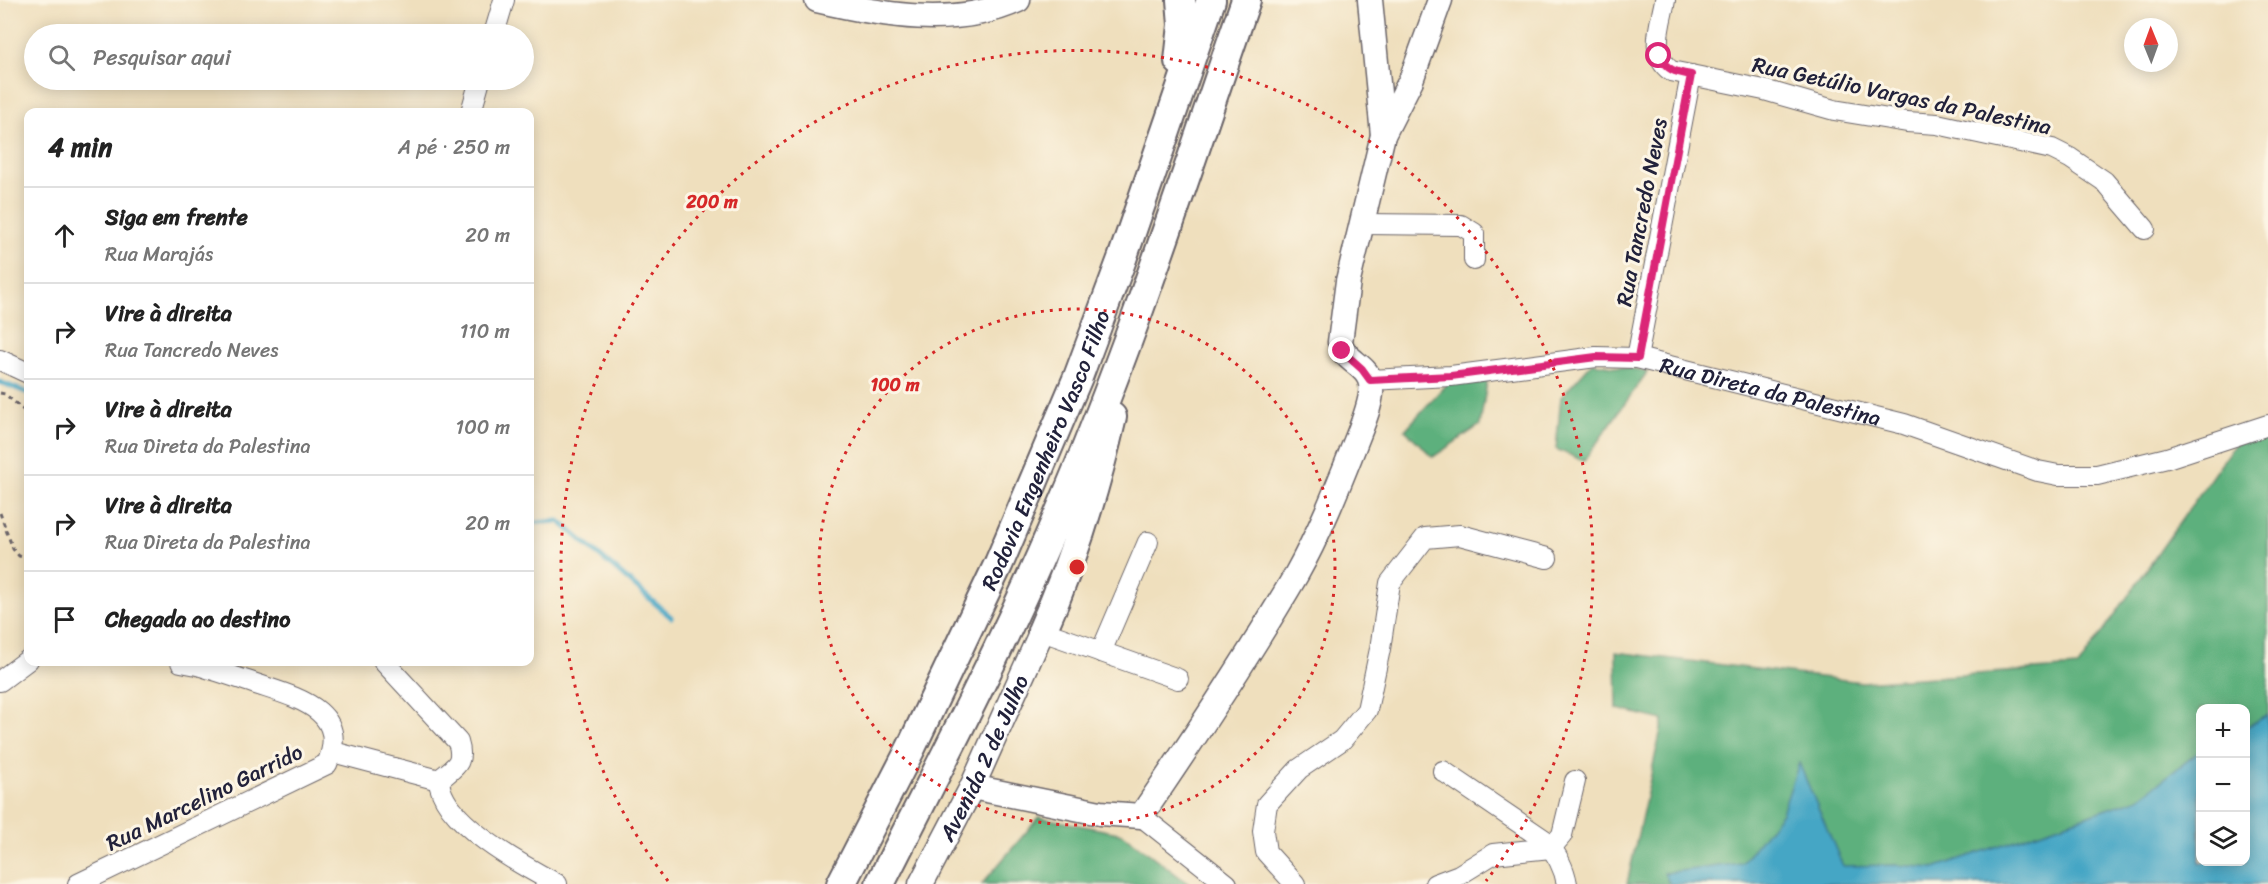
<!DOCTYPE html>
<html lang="pt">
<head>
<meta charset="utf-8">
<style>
	:root { --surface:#fff; --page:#f2f2f2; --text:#222; --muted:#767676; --line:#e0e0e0 }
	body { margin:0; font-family:Sriracha,sans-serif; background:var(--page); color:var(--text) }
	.controls { position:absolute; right:18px; bottom:18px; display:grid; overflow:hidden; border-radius:12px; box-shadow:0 3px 15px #0003 }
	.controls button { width:54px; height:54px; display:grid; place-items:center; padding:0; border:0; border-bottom:2px solid var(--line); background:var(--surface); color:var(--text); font:30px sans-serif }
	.compass { position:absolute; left:2124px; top:18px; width:54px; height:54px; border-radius:50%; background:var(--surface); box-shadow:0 3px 15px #0003; rotate:359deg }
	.stop { position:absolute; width:18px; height:18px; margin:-14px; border:4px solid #db2777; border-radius:50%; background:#fff }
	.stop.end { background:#db2777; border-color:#fff; box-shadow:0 2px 6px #0008 }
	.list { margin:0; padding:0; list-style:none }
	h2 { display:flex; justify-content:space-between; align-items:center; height:78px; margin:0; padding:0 24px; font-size:26px }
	h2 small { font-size:20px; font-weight:400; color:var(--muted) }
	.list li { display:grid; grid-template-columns:39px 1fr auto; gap:18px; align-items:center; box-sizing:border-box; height:96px; padding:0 24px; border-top:2px solid var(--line) }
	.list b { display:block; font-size:22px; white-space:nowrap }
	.list p { margin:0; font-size:20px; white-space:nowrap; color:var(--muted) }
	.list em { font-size:20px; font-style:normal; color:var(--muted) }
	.icon { flex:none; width:33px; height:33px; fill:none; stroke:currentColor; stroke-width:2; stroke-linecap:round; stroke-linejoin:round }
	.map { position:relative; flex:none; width:2268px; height:884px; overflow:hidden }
	.search { position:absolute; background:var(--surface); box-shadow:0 3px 15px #0003; left:24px; top:24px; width:510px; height:66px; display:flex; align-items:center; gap:15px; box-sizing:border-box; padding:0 21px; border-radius:33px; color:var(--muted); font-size:22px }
	.panel { position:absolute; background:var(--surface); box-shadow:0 3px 15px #0003; left:24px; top:108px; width:510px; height:558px; border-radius:12px }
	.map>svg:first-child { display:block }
	.forest { fill:#5db07d; stroke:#40695c; stroke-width:1.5; fill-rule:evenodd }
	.water { fill:#45a6c5; stroke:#346480; stroke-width:1.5 }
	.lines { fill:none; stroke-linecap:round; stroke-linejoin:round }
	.stream { stroke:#45a6c5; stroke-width:5 }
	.minor-casing { stroke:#6a6468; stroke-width:22 }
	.major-casing { stroke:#6a6468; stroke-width:27 }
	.highway-casing { stroke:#6a6468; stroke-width:32 }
	.path { stroke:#6a6468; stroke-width:3; stroke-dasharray:4.5 4.5; stroke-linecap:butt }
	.minor { stroke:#fff; stroke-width:20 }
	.major { stroke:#fff; stroke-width:24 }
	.highway { stroke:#fff; stroke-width:28 }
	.route { stroke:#db2777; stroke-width:8 }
	.ring { fill:none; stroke:#d62828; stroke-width:3; stroke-dasharray:3 6 }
	.labels { text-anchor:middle; stroke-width:6; stroke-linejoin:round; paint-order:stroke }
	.street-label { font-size:22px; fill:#22223b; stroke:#fcf5e5 }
	.centre { fill:#d62828; stroke:#fcf5e5; stroke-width:3 }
	.ring-label { font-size:18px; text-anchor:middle; font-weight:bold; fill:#d62828; stroke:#fcf5e5; stroke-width:6; stroke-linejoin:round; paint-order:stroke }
</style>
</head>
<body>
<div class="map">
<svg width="2268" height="884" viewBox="0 0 2268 884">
	<rect width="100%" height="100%" fill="#fcf5e5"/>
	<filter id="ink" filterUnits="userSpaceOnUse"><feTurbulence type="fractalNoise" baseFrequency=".0167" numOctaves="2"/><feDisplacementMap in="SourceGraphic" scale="12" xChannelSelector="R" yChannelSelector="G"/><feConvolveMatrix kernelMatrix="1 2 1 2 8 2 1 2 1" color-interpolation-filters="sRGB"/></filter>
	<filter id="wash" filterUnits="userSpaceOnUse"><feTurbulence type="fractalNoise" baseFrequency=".008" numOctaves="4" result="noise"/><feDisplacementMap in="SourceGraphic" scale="24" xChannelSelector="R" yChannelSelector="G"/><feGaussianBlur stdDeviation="1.35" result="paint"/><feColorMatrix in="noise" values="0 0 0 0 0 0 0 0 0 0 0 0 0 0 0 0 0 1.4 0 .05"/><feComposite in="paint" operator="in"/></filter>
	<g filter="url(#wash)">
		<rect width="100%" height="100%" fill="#efdfbd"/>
		<path class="forest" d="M1592,363L1648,371L1584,461L1556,449L1561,397Z
			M1488,376L1480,425L1433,457L1405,430L1449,381Z
			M2268,435V884H1627L1663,720L1617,709L1616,652L1862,682L2078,667L2234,445ZM2200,708H2246V862H2200Z
			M1039,817L1123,834L1189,884H982Z"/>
		<path class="water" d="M2268,715V884H1670L1664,873L1742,863L1782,813L1799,763L1843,866L1897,865L1934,868L2139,798L2200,751V862H2246V727Z"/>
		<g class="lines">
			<path class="stream" d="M0,382L28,393
				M530,523L559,521L671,617"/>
		</g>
	</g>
	<g filter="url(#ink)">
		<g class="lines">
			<defs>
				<g id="minor">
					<path d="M1665,0C1661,23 1648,55 1671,71L1764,90L1834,110L1907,122L1937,124L2052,149L2070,158L2104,181L2145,229"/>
					<path d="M494,34L504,0"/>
					<path d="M471,112L480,80"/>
					<path d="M1362,224L1461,225L1474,233V260"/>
					<path d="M1637,358L1691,75"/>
					<path d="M0,360L28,373"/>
					<path id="s1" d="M1370,380L1451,376L1596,357L1637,358L1904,424L2038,471L2058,475H2097L2167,458L2268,425"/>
					<path d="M1042,631L1178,679"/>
					<path d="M1101,652L1148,542"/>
					<path d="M384,662L458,742C465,764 454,767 439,780"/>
					<path d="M0,681L28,660"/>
					<path d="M333,752L439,780"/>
					<path d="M1443,771L1546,841C1557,855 1564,867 1567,884"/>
					<path d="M439,780C441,822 523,866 557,884"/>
					<path d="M1141,816L1227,884"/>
					<path d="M78,884L327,764C350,711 298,698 259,685C238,678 218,671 197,665L181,662"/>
					<path d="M1295,884L1266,852L1263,831L1267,804L1299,769L1342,740L1367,710L1380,649L1390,583L1425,538L1460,535L1547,558"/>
					<path d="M1435,884L1459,875L1493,854L1551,848L1562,835L1575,781"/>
				</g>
				<g id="major">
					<path d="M817,0C881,15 955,29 1018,0"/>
					<path d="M1383,135L1411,80L1440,0"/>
					<path d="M972,787L1100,813L1141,816C1195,737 1248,657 1296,575C1319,534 1337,489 1354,446C1360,430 1376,396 1370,380C1365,364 1344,361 1340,342L1348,281L1383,135L1370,0"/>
					<path id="s2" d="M921,884L972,787L1042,631"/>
				</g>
				<g id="highway">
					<path d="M1179,61L1183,25L1181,0"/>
					<path d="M1042,631C1073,562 1095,491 1112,417"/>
					<path id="s3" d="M841,884L910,750L999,563L1078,377L1122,259L1211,0"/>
					<path d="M880,884C942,762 1005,641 1058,516C1131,347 1186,173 1246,0"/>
				</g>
			</defs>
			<use href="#minor" class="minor-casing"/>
			<use href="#major" class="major-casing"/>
			<use href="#highway" class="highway-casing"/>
			<path class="path" d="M0,393L5,394L28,414
				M0,513L13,549L19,556L28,558"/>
			<use href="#minor" class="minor"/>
			<use href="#major" class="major"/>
			<use href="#highway" class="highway"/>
		</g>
	</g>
	<g class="lines" filter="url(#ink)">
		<path class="route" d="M1342,351L1362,369L1370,380L1451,376L1596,357L1638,358L1691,75C1675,72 1668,71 1659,56"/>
	</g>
	<g class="ring">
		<circle cx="1077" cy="567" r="258"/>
		<path d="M668 881A516 516 0 1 1 1486 881"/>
	</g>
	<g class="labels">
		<g class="street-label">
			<text transform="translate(1902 95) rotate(12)" y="8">Rua Getúlio Vargas da Palestina</text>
			<text transform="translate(1641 212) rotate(-79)" y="8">Rua Tancredo Neves</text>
			<text dy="8" stroke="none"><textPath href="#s1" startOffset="406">Rua Direta da Palestina</textPath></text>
			<text dy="8" stroke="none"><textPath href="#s3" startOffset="480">Rodovia Engenheiro Vasco Filho</textPath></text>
			<text dy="8" stroke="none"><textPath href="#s2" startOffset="141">Avenida 2 de Julho</textPath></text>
			<text transform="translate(204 797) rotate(-26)" y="8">Rua Marcelino Garrido</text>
		</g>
	</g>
	<circle cx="1077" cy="567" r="9" class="centre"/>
	<g class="ring-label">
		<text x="712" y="208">200 m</text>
		<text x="895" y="391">100 m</text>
	</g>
</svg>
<div class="controls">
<button>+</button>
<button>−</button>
<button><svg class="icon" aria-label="layers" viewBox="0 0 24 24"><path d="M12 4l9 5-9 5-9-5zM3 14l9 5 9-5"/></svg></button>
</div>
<svg class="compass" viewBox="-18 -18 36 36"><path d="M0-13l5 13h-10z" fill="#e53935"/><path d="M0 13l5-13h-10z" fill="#767676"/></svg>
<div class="stop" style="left:1659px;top:56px"></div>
<div class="stop end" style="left:1342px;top:351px"></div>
<div class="search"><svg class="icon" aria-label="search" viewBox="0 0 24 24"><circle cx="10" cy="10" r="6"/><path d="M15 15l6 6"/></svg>Pesquisar aqui</div>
<section class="panel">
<h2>4 min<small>A pé · 250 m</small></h2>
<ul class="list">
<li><svg class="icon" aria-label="ahead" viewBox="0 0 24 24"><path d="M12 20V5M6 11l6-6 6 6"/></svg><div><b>Siga em frente</b><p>Rua Marajás</p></div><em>20 m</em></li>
<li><svg class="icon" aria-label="right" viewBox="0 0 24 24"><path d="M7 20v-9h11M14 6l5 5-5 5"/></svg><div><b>Vire à direita</b><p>Rua Tancredo Neves</p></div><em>110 m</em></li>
<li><svg class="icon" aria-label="right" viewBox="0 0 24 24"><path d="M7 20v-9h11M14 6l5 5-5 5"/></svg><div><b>Vire à direita</b><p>Rua Direta da Palestina</p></div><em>100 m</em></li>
<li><svg class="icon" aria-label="right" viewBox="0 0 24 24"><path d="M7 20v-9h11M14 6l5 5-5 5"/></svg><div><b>Vire à direita</b><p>Rua Direta da Palestina</p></div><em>20 m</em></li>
<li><svg class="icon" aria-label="arrive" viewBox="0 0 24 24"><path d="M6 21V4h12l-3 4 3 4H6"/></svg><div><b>Chegada ao destino</b></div></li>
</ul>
</section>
</div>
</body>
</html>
